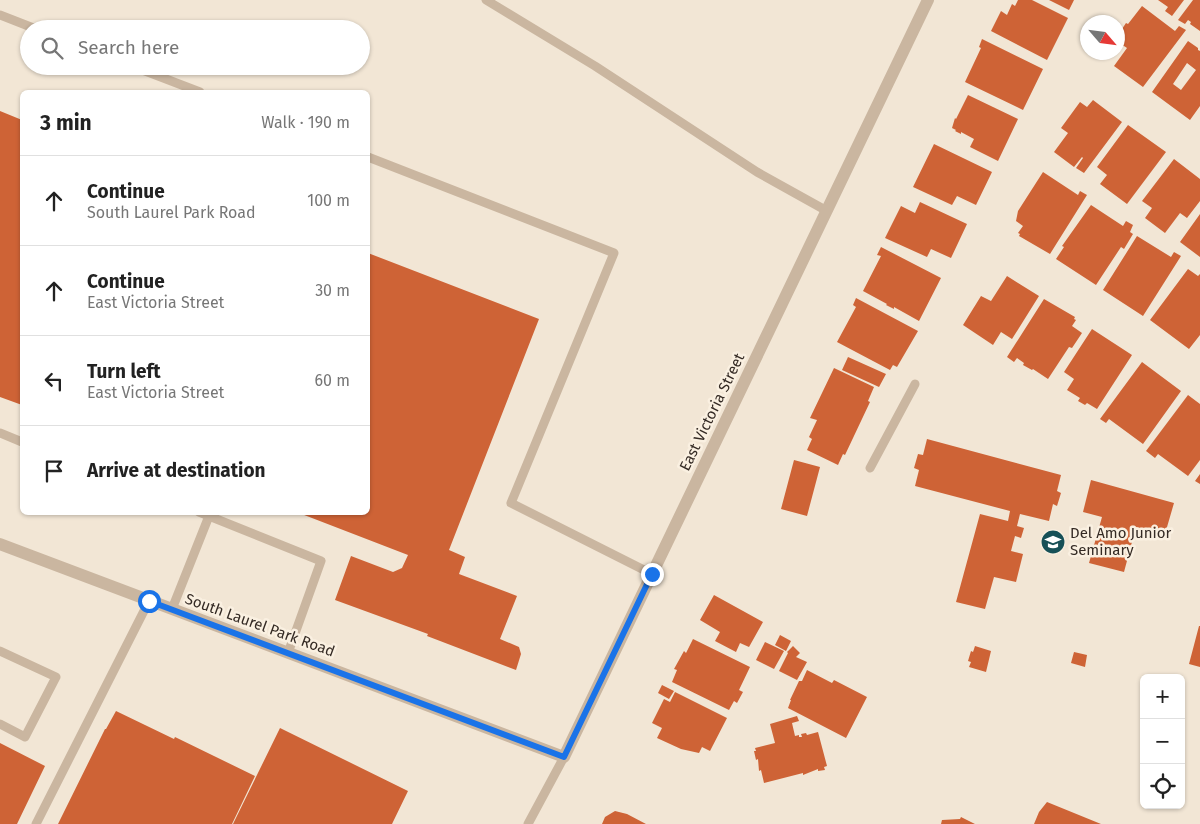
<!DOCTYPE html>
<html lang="en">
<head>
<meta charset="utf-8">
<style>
	:root { --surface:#fff; --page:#f6f6f6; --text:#222; --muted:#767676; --line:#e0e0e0 }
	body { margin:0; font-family:"Fira Sans",sans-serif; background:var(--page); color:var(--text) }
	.controls { position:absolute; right:15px; bottom:15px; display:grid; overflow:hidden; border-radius:8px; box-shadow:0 1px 4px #0004 }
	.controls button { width:45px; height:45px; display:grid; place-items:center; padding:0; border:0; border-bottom:1px solid var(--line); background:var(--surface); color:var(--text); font:25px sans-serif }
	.compass { position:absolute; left:1080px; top:15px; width:45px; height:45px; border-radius:50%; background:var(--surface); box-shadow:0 1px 4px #0004; rotate:118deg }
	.stop { position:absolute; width:15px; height:15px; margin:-11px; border:4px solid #1a73e8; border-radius:50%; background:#fff }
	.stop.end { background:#1a73e8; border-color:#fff; box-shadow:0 1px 5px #0008 }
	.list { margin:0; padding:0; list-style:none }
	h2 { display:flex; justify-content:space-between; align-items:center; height:65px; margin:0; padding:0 20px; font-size:21px }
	h2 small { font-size:16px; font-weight:400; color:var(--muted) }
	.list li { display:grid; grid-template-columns:32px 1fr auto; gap:15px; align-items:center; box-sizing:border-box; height:90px; padding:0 20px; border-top:1px solid var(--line) }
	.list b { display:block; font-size:19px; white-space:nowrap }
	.list p { margin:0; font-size:16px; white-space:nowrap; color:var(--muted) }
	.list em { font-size:16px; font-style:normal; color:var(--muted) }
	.icon { flex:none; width:28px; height:28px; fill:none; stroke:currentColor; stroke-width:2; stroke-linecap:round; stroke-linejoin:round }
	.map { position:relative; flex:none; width:1200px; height:824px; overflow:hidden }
	.search { position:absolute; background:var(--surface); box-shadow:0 1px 4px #0004; left:20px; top:20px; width:350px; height:55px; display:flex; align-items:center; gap:12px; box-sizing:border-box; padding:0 18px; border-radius:28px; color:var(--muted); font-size:19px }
	.panel { position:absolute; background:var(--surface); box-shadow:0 1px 4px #0004; left:20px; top:90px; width:350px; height:425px; border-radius:8px }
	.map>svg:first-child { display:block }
	.building { fill:#ce6336; fill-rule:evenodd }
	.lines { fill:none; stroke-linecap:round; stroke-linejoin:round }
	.service { stroke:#cab6a0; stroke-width:9 }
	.tertiary { stroke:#cab6a0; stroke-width:12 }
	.route { stroke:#1a73e8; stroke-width:6 }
	.labels { text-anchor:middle; stroke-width:5; stroke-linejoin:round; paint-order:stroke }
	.street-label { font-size:15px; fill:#342a24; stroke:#faf0e1 }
	.poi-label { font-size:15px; fill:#342a24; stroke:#faf0e1; text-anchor:start }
</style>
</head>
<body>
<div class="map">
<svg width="1200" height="824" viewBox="0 0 1200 824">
	<rect width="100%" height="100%" fill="#f2e6d5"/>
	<path class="building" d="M1018,0H1032L1068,18L1047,60L991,31L1001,11L1007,15L1012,4L1015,6Z
		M1049,0H1074L1069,10Z
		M1158,0H1184L1172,16L1165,11L1168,7Z
		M1193,0H1200V31L1190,24L1191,22L1188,20L1185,24L1178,20Z
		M1142,6L1175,31L1179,26L1186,30L1143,87L1114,66L1127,48L1118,42V35L1126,23L1128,24Z
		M982,39L1043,69L1023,110L965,82L981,48L979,47Z
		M1188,41L1198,48V50L1200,51V106L1190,120L1152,92ZM1187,63L1196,70L1181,90L1173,84Z
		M968,95L1018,119L998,161L970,147L974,139L961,132V134L955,131L956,130L952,128L955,118L956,119Z
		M1093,100L1122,122L1084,173L1076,168L1083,158L1082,157L1074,167L1054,152L1068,133L1061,128L1080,102L1087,107Z
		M0,111L22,120V405L0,397Z
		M1128,125L1166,152L1127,204L1100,184L1107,175L1097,167Z
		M934,144L992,172L976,205L957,196L952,205L913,187Z
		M1174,159L1200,179V201L1187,218L1180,213L1165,233L1145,218L1152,208L1142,201Z
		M1043,172L1078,195L1080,191L1087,195L1050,254L1019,236L1020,234L1018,233L1023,226L1016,221L1018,211Z
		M920,202L967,224L951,258L931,249L927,257L885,238L901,206L915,213Z
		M1091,205L1123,226L1126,221L1133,225L1130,232L1133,234L1124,249L1121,247L1096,285L1056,259L1064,247L1062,246Z
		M1200,214V257L1180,242Z
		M1137,236L1171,257L1174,252L1181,256L1143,316L1103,290Z
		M881,247L941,278L919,321L894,307V309L886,305L887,304L863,291L881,256L877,255Z
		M368,253L539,319L449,550L465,557L459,574L517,596L500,639L519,647L521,654L516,670L427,636L428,634L335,600L351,556L393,572L402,568L408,555L299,513L368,512Z
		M1188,269L1198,276L1200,274V335L1189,349L1150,320Z
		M1007,276L1039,296L1012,339L1001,332L993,345L963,325L981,296L991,301Z
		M856,298L918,331L897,367L893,365L890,370L837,342L856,307L853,305Z
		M1044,299L1075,317L1074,319L1076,320L1072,326L1082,333L1072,348L1069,347L1048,379L1033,369L1032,370L1023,365L1024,363L1017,358L1014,362L1007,357Z
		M1092,329L1132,355L1097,409L1087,403L1085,405L1078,401L1080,398L1067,390L1074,379L1064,372Z
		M848,357L886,374L879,387L842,370Z
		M1142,362L1181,391L1143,444L1109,419L1106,423L1100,419Z
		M834,368L874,387L868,401L870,402L845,455L843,454L838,465L807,450L812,439L809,437L817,420L810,418Z
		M1188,395L1200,404V460L1188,476L1158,454L1155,458L1146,451Z
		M927,439L1061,475L1057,491L1061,493L1057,506L1053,504L1049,521L1020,514L1017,526L1024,528L1021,538L1015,536L1011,551L1023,554L1016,582L994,577L985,609L956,602L980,514L1008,521L1010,511L915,486L919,470L914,468L918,454L923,455Z
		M794,460L820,467L807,516L781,509Z
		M1200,474V484L1195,481Z
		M1091,480L1174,503L1165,534L1136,527L1124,572L1089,563L1102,517L1083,512Z
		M714,595L763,622L749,647L740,643L736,652L715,641L720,632L700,620Z
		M1199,626H1200V667L1189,664Z
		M780,635L791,641L786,651L775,645Z
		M693,639L750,667L739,690L743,692L737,703L734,701L729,710L672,682L677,670L674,669L684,651L686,653Z
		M765,642L784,651L774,669L756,660Z
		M793,646L800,653L796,657L807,662L797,680L779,671L788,653L787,652Z
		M975,646L991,651L986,672L969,667L971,662L968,661L971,651L973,652Z
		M1074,652L1087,655L1085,667L1071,663Z
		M807,670L832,683L834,680L867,697L846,738L788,708L791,700H790L799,681H802Z
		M662,685L674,691L669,699L658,693Z
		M675,692L727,718L710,751L702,747L699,753L681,749L657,738L662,728L652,723L664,699L670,702Z
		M116,711L174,739L175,737L255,776L232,824H58L105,729H106Z
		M797,716L799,721L792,723L795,736L799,735V737H802L801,734L806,733L807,735L818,732L827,766L824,767L825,770L818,771V769L803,775V773L764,783L761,770L759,771L758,759L756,760L754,751H756L755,748L775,743L770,724Z
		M280,728L408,791L392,824H233Z
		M0,743L45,766L17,824H0Z
		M1047,802L1101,824H1034L1039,812Z
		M615,811L627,814L646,824H602L605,817Z
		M961,817L975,824H941L942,820L960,819Z"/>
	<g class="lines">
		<path class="service" d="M486,0L595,66L757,172L827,211
			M0,15L36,29
			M132,66L200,92
			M368,157L614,253L511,503L652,574
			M0,433L22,442
			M870,468L915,384
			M199,512L321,561L288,653
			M172,609L209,516
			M0,651L56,677L25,737L0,724
			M36,824L149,601
			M528,824L564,757"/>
		<path class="tertiary" d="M0,544L564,757L928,0"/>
	</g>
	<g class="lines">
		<path class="route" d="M149,601L564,757L652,574"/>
	</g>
	<defs>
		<symbol id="school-disc" viewBox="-11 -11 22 22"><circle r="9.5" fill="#175057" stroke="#faf0e1"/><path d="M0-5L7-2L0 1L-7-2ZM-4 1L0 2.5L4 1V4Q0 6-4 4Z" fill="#fff"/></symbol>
	</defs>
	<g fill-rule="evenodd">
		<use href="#school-disc" x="1039" y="528" width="28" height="28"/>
	</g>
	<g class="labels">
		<g class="street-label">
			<text transform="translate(712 412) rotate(-64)" y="5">East Victoria Street</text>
			<text transform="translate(260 625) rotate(20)" y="5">South Laurel Park Road</text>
		</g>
		<g class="poi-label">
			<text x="1070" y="538">Del Amo Junior<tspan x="1070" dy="17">Seminary</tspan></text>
		</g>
	</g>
</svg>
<div class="controls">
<button>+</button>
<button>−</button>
<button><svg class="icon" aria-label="locate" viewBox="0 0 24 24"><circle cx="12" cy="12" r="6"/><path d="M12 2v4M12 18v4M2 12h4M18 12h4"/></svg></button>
</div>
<svg class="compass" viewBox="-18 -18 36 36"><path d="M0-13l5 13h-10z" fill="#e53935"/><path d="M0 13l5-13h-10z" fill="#767676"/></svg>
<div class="stop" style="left:149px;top:601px"></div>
<div class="stop end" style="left:652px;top:574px"></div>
<div class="search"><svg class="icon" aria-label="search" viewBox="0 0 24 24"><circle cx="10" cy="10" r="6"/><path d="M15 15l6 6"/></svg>Search here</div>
<section class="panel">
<h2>3 min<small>Walk · 190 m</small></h2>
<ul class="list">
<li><svg class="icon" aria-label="ahead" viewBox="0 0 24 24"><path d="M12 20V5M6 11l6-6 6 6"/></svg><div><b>Continue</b><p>South Laurel Park Road</p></div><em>100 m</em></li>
<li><svg class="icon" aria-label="ahead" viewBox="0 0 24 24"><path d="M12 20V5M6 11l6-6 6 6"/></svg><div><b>Continue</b><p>East Victoria Street</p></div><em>30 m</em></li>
<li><svg class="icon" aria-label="left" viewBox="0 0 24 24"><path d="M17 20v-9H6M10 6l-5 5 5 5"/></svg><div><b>Turn left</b><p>East Victoria Street</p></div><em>60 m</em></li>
<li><svg class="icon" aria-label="arrive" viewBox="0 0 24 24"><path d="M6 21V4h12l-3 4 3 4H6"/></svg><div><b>Arrive at destination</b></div></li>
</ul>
</section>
</div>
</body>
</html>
